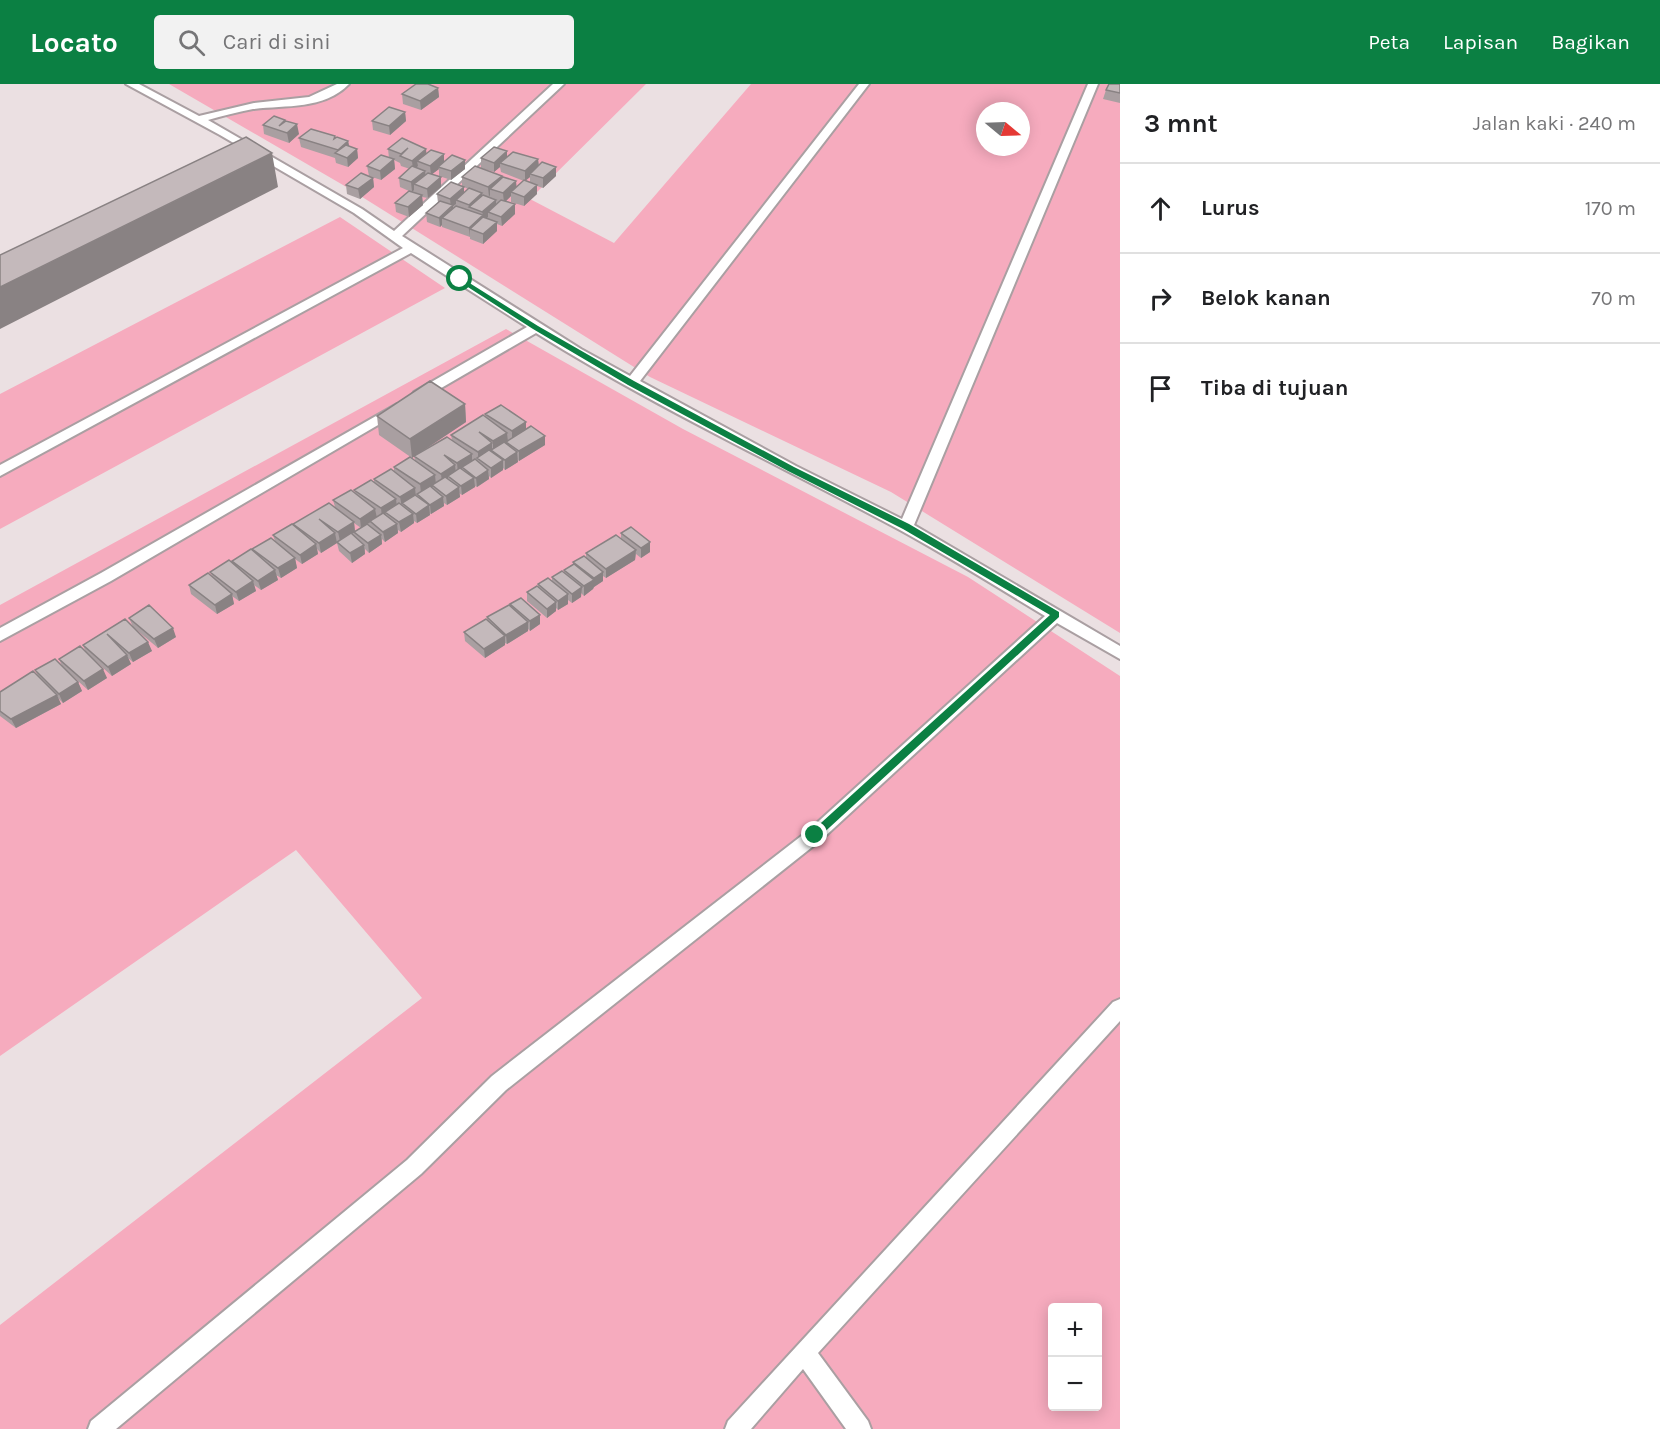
<!DOCTYPE html>
<html lang="id">
<head>
<meta charset="utf-8">
<style>
	:root { --surface:#fff; --page:#f2f2f2; --text:#202124; --muted:#757577; --line:#e0e0e0; --accent:#0b8043 }
	body { margin:0; font-family:Karla,sans-serif; background:var(--page); color:var(--text) }
	.controls { position:absolute; right:18px; bottom:18px; display:grid; overflow:hidden; border-radius:6px; box-shadow:0 3px 15px #0003 }
	.controls button { width:54px; height:54px; display:grid; place-items:center; padding:0; border:0; border-bottom:2px solid var(--line); background:var(--surface); color:var(--text); font:30px sans-serif }
	.compass { position:absolute; left:976px; top:18px; width:54px; height:54px; border-radius:50%; background:var(--surface); box-shadow:0 3px 15px #0003; rotate:109deg }
	.stop { position:absolute; width:18px; height:18px; margin:-14px; border:4px solid #0b8043; border-radius:50%; background:#fff }
	.stop.end { background:#0b8043; border-color:#fff; box-shadow:0 2px 6px #0008 }
	.list { margin:0; padding:0; list-style:none }
	h2 { display:flex; justify-content:space-between; align-items:center; height:78px; margin:0; padding:0 24px; font-size:26px }
	h2 small { font-size:20px; font-weight:400; color:var(--muted) }
	.list li { display:grid; grid-template-columns:39px 1fr auto; gap:18px; align-items:center; box-sizing:border-box; height:90px; padding:0 24px; border-top:2px solid var(--line) }
	.list b { display:block; font-size:22px; white-space:nowrap }
	.list em { font-size:20px; font-style:normal; color:var(--muted) }
	.icon { flex:none; width:33px; height:33px; fill:none; stroke:currentColor; stroke-width:2; stroke-linecap:round; stroke-linejoin:round }
	.map { position:relative; flex:none; width:1120px; height:1345px; overflow:hidden }
	header { display:flex; align-items:center; gap:36px; box-sizing:border-box; height:84px; padding:0 30px; background:var(--accent); color:#fff }
	header strong { font-size:28px }
	nav { display:flex; gap:33px; margin-inline-start:auto; font-size:21px }
	.search { width:420px; height:54px; background:var(--page); display:flex; align-items:center; gap:15px; box-sizing:border-box; padding:0 21px; border-radius:6px; color:var(--muted); font-size:22px }
	main { display:flex }
	aside { flex:1; background:var(--surface) }
	.map>svg:first-child { display:block }
	.green { fill:#f6abbe; fill-rule:evenodd }
	.lines { fill:none; stroke-linecap:round; stroke-linejoin:round }
	.lane-casing { stroke:#aa9fa2; stroke-width:4 }
	.lane { fill:#fff; fill-rule:evenodd }
	.wall { fill:#a99fa1; fill-rule:evenodd }
	.shaded-wall { fill:#898283 }
	.building { fill:#c4b9bb; stroke:#898283; stroke-width:1.5 }
	.route { fill:#0b8043 }
</style>
</head>
<body>
<header>
<strong>Locato</strong>
<div class="search"><svg class="icon" aria-label="search" viewBox="0 0 24 24"><circle cx="10" cy="10" r="6"/><path d="M15 15l6 6"/></svg>Cari di sini</div>
<nav><a>Peta</a><a>Lapisan</a><a>Bagikan</a></nav>
</header>
<main>
<div class="map">
<svg width="1120" height="1345" viewBox="0 0 1120 1345">
	<rect width="100%" height="100%" fill="#ebe0e2"/>
	<path class="green" d="M169,0H646L530,115L614,159L751,0H1120V549L891,408L650,293L343,101ZM985,27H1021V63H985Z
		M340,133L445,204L0,445V310Z
		M506,245L683,345L968,493L1120,592V1345H0V1241L422,914L296,766L0,972V521ZM1052,1224H1098V1322H1052Z"/>
	<g class="lines">
		<defs>
			<path id="lane" d="M126,0H139L199,32L254,19L309,13L337,0H349C324,26 285,21 253,25C237,28 222,32 208,36L362,125L394,147L553,0H564L402,152L581,265L630,292L859,0H869L640,297L796,382L902,435L1088,0H1098L914,441L1120,562V575L1057,539L821,756L506,1006L421,1090L116,1345H88L91,1337L407,1076L492,992L809,746L1045,532C997,503 949,473 900,446C779,381 653,322 536,249L424,314H414L412,311L414,308L527,243L411,169L0,392V381L403,164L354,129L220,51Z
				M397,320L404,324L402,327L111,497L0,557V544L101,489Z
				M1120,915V937L818,1269L868,1337L871,1345H846L803,1285L751,1345H725L728,1337L1113,918Z"/>
		</defs>
		<use href="#lane" class="lane-casing"/>
		<use href="#lane" class="lane"/>
	</g>
	<path class="wall" d="M1120,0V19L1103,15L1106,6Z
		M438,4L439,13L421,26L403,20L402,10Z
		M405,28L406,37L390,51L373,46L372,37Z
		M285,37L299,50L289,59L264,50L263,41Z
		M299,54H336L348,57L349,62L357,65L358,74L348,83L336,79L335,74L301,63Z
		M388,65L426,70H444V78L465,76V85L451,96L439,92V85L432,90L441,103L428,114L422,113L423,121L409,133L396,128L395,119L409,107L400,103L399,94L410,85L401,82L400,79L394,76L395,85L381,96L369,92L367,82L389,74Z
		M507,73L538,75L539,82L556,83V92L543,104L537,102V110L524,122L511,118V112L506,117L515,130L502,142L497,140V147L483,160L470,155V153L442,143V141L440,143L427,138L426,129L438,119L437,110L462,102V93L502,94L517,103L524,97L501,88L500,83L494,88L481,84V74ZM530,93V98L525,97ZM464,103L468,105L464,109Z
		M373,94L374,103L360,115L347,110L346,101Z
		M465,320L466,338L412,374L379,351L377,332Z
		M485,330L526,345L545,361L519,377L517,375L518,378L505,386L503,384V386L491,394L489,392V395L477,403L475,402V403L462,411L459,409L460,413L447,421L444,419V422L431,430L429,429L430,431L417,439L414,437V439L401,448L398,446V449L385,458L382,455V460L369,469L365,465V470L352,479L339,467L337,459L321,469L317,465L318,470L302,480L295,475L297,484L281,494L276,491L278,496L261,506L254,501L256,507L239,517L232,512L234,520L217,530L191,510L189,501L212,492L210,488L233,479L232,477L253,467L252,465L275,457L273,451L294,442L293,440L335,423L333,416L355,409L354,406L374,398V395L394,388V383L415,376L414,372L452,356L451,351L485,333ZM354,439L361,444L355,447Z
		M621,449L650,468L641,474L636,470L635,476L606,494L603,492V497L594,503L593,505L584,512L581,509V513L572,519L568,516V520L558,526L556,524V527L547,534L527,517V508L538,502V500L552,497V493L564,489V486L573,480V478L586,474V469L621,455Z
		M510,520L540,531V540L530,547L528,545V547L507,560L505,559V561L485,574L465,557L464,548L487,536V533L510,523Z
		M129,534L176,553L158,564L133,543Z
		M125,535L152,567L133,578L128,574L131,580L112,592L92,574L107,594L88,606L69,589L78,598L82,607L63,619L58,614L61,620L16,644L0,632V608L38,592L35,586L62,582L59,575L86,569L83,561Z"/>
	<path class="shaded-wall" d="M438,4L439,13L421,26L420,17Z
		M405,28L406,37L390,51L389,42Z
		M297,40L299,50L289,59L287,49Z
		M348,57L350,66L339,71L338,66Z
		M357,65L358,74L348,83L347,74Z
		M426,65L427,75L417,77L418,82L413,86L412,77Z
		M507,67V77L500,79V83L494,88V79Z
		M272,69L278,103L0,245V203Z
		M444,70V80L438,83L439,85L431,91L430,82Z
		M394,75L395,85L381,96L380,87Z
		M538,75L539,85L530,90V93L525,97V87Z
		M465,76V85L451,96V87Z
		M556,83V92L543,104V94Z
		M425,87L426,96L414,100V106L412,108L411,98Z
		M502,92V101L490,105V111L489,113L488,103Z
		M441,93V103L428,114L427,105Z
		M373,94L374,103L360,115L358,105Z
		M516,97L517,107L511,108V112L504,119L503,109Z
		M537,101V110L524,122V113Z
		M464,103V113L456,116V120L453,122L454,131L442,134V141L440,143L439,134L451,124L450,115Z
		M482,109L483,118L469,123V130V121Z
		M422,111L423,121L409,133L408,123Z
		M496,116V125L488,128V133L483,137L470,145V153L469,144L483,131L482,128Z
		M515,120V130L502,142L501,133Z
		M497,138V147L483,160V150Z
		M465,320L466,338L412,374L410,355Z
		M526,338V348L512,356V347Z
		M507,349L508,358H506V359L493,367V357Z
		M545,352V361L519,377V367Z
		M492,359V369L478,375V368Z
		M517,368L518,378L505,386V376Z
		M472,370V380L462,383V386L458,389L457,379Z
		M503,376V386L491,394V384Z
		M455,381L456,390L448,392V395L442,399L441,390Z
		M488,386L489,395L477,403L476,394Z
		M435,391L436,401L421,409L420,400Z
		M474,394L475,403L462,411L461,402Z
		M459,403L460,413L447,421L446,412Z
		M415,404L416,413L402,419V423L400,413Z
		M443,413L444,422L431,430L430,421Z
		M396,415L397,424L385,428L386,431L382,434L381,424Z
		M429,421L430,431L417,439L416,430Z
		M375,425L377,434L361,444L360,435Z
		M413,430L414,439L401,448L399,438Z
		M354,438L355,448L340,457L338,448Z
		M397,440L398,449L385,458L383,448Z
		M335,449L337,459L321,469L319,459Z
		M381,451L382,460L369,469L368,459Z
		M650,458V468L641,474V464Z
		M316,460L318,470L302,480L300,471Z
		M364,461L365,470L352,479L350,469Z
		M636,466L635,476L606,494V485Z
		M295,474L297,484L281,494L278,484Z
		M275,486L278,496L261,506L258,497Z
		M603,488V497L594,503L593,505L584,512V502L593,496L594,494Z
		M253,497L256,507L239,517L236,508Z
		M582,503L581,513L572,519V510Z
		M232,510L234,520L217,530L215,521Z
		M568,510V520L558,526V517Z
		M556,518V527L547,534V525Z
		M540,531V540L530,547V537Z
		M528,538V547L507,560L506,551Z
		M173,544L176,553L158,564L154,555Z
		M505,552V561L485,574L484,565Z
		M148,558L152,567L133,578L129,569Z
		M127,571L131,580L112,592L108,583Z
		M103,585L107,594L88,606L84,597Z
		M78,598L82,607L63,619L59,610Z
		M57,611L61,620L16,644L11,635Z"/>
	<path class="building" d="M416,0H428L438,4L420,17L402,10Z
		M1109,0H1120V9L1106,6Z
		M389,23L405,28L389,42L372,37Z
		M274,32L285,36L279,42L286,37L297,40L287,49L263,41Z
		M311,45L335,52L334,55L337,53L348,57L338,66L299,54Z
		M246,53L272,69L0,203V171Z
		M402,54L426,65L412,77L400,72L408,64L401,70L388,65Z
		M346,61L357,65L347,74L335,69Z
		M494,63L507,67L494,79L481,74Z
		M431,66L444,70L430,82L417,77Z
		M513,68L538,75L525,87L500,79Z
		M381,71L394,75L380,87L367,82Z
		M452,71L465,76L451,87L438,83Z
		M542,78L556,83L543,94L530,90Z
		M412,82L425,87L411,98L399,94Z
		M475,82L502,92L488,103L462,93Z
		M361,89L373,94L358,105L346,101Z
		M428,89L441,93L427,105L414,100Z
		M503,93L516,97L503,109L490,105Z
		M524,96L537,101L524,113L511,108Z
		M451,98L464,103L450,115L437,110Z
		M469,104L482,109L469,121L456,116Z
		M409,107L422,111L408,123L395,119Z
		M483,111L496,116L482,128L469,123Z
		M501,116L515,120L501,133L488,128Z
		M440,117L453,121L439,134L426,129Z
		M456,122L483,131L469,144L442,134Z
		M483,133L497,138L483,150L470,145Z
		M430,297L465,320L410,355L377,332Z
		M501,321L526,338L512,347L485,330Z
		M483,331L507,349L493,357L479,348L492,359L478,368L451,351Z
		M531,342L545,352L519,367L506,358Z
		M447,353L472,370L457,379L444,371L455,381L441,390L414,372Z
		M504,358L517,368L505,376L491,366Z
		M489,366L503,376L491,384L477,374Z
		M410,373L435,391L420,400L394,383Z
		M475,375L488,386L476,394L462,383Z
		M460,384L474,394L461,402L448,392Z
		M391,385L415,404L400,413L374,395Z
		M445,393L459,403L446,412L432,401Z
		M371,396L396,415L381,424L354,406Z
		M430,402L443,413L430,421L417,410Z
		M351,406L375,425L360,435L333,416Z
		M415,411L429,421L416,430L402,419Z
		M329,419L354,438L338,448L319,435L335,449L319,459L293,440Z
		M399,419L413,430L399,438L385,428Z
		M383,429L397,440L383,448L370,437Z
		M292,440L316,460L300,471L273,451Z
		M367,440L381,451L368,459L354,448Z
		M631,443L650,458L641,464L621,449Z
		M351,449L364,461L350,469L337,458Z
		M616,451L636,466L606,485L586,469Z
		M271,454L295,474L278,484L252,465Z
		M251,465L275,486L258,497L232,477Z
		M584,472L603,488L594,494L573,478Z
		M229,476L253,497L236,508L210,488Z
		M574,480L594,496L584,502L564,486Z
		M562,487L582,503L572,510L552,493Z
		M208,489L232,510L215,521L189,501Z
		M548,494L568,510L558,517L538,500Z
		M537,502L556,518L547,525L527,508Z
		M521,514L540,531L530,537L510,520Z
		M149,521L173,544L154,555L129,534Z
		M509,521L528,538L506,551L487,533Z
		M125,535L148,558L129,569L107,550L127,571L108,583L83,561Z
		M486,535L505,552L484,565L464,548Z
		M80,562L103,585L84,597L59,575Z
		M55,575L78,598L59,610L35,586Z
		M33,587L57,611L11,635L0,627V608Z"/>
	<path class="route" d="M460,193L538,242L634,297L794,383L909,440L1059,528V533L818,754H811V748L1050,531L903,445L788,387L628,301L533,245L457,196Z"/>
</svg>
<div class="controls">
<button>+</button>
<button>−</button>
</div>
<svg class="compass" viewBox="-18 -18 36 36"><path d="M0-13l5 13h-10z" fill="#e53935"/><path d="M0 13l5-13h-10z" fill="#757577"/></svg>
<div class="stop" style="left:460px;top:195px"></div>
<div class="stop end" style="left:815px;top:751px"></div>
</div>
<aside>
<h2>3 mnt<small>Jalan kaki · 240 m</small></h2>
<ul class="list">
<li><svg class="icon" aria-label="ahead" viewBox="0 0 24 24"><path d="M12 20V5M6 11l6-6 6 6"/></svg><div><b>Lurus</b></div><em>170 m</em></li>
<li><svg class="icon" aria-label="right" viewBox="0 0 24 24"><path d="M7 20v-9h11M14 6l5 5-5 5"/></svg><div><b>Belok kanan</b></div><em>70 m</em></li>
<li><svg class="icon" aria-label="arrive" viewBox="0 0 24 24"><path d="M6 21V4h12l-3 4 3 4H6"/></svg><div><b>Tiba di tujuan</b></div></li>
</ul>
</aside>
</main>
</body>
</html>
